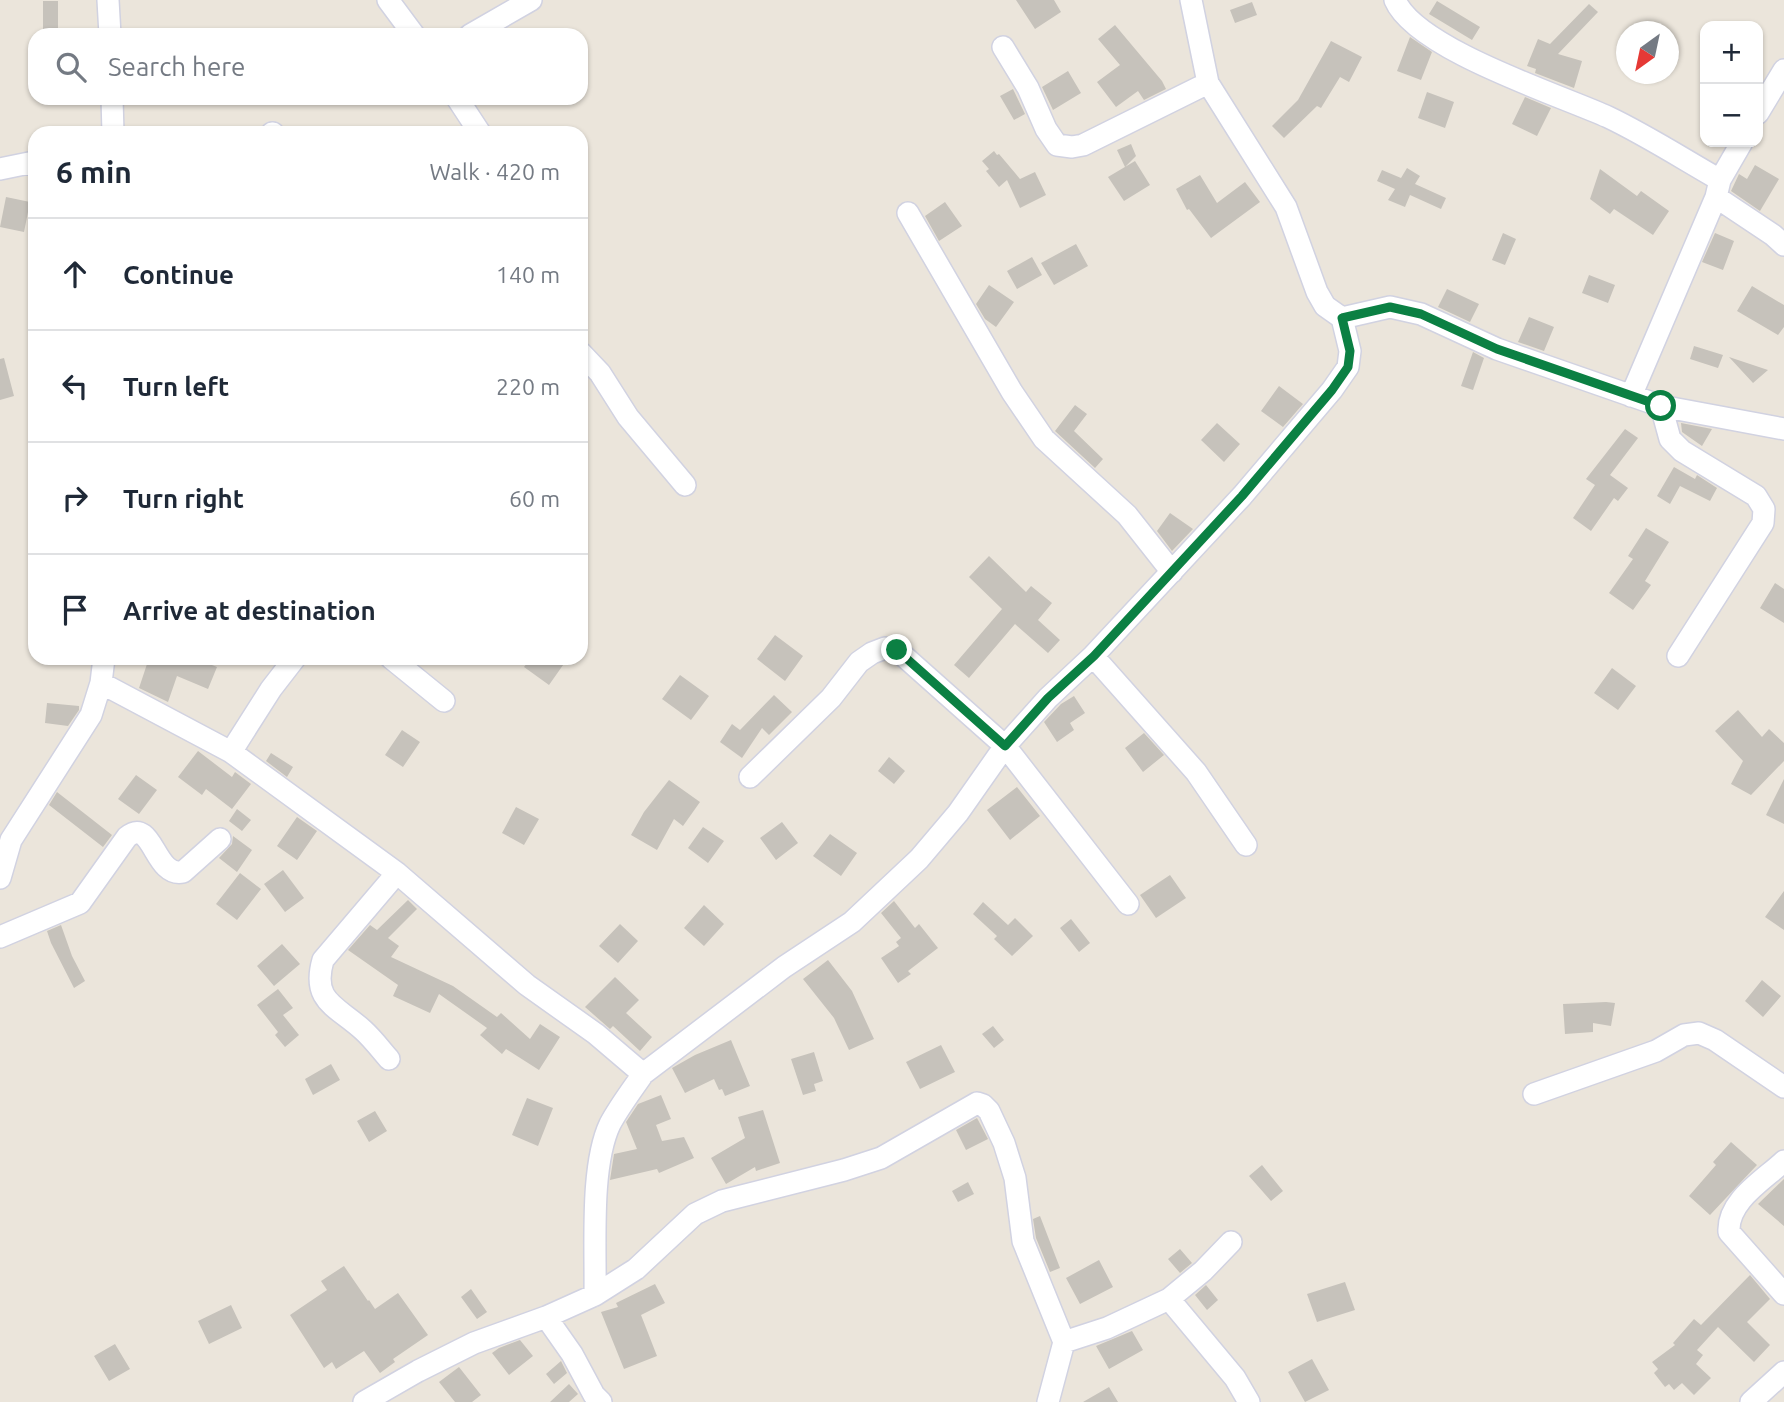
<!DOCTYPE html>
<html lang="en">
<head>
<meta charset="utf-8">
<style>
	:root { --surface:#fff; --page:#f6f6f7; --text:#1f2937; --muted:#747a83; --line:#e0e1e3 }
	body { margin:0; font-family:Ubuntu,sans-serif; background:var(--page); color:var(--text) }
	.controls { position:absolute; right:21px; top:21px; display:grid; overflow:hidden; border-radius:14px; box-shadow:0 2px 5px #0004 }
	.controls button { width:63px; height:63px; display:grid; place-items:center; padding:0; border:0; border-bottom:2px solid var(--line); background:var(--surface); color:var(--text); font:35px sans-serif }
	.compass { position:absolute; left:1616px; top:21px; width:63px; height:63px; border-radius:50%; background:var(--surface); box-shadow:0 2px 5px #0004; rotate:213deg }
	.stop { position:absolute; width:21px; height:21px; margin:-16px; border:5px solid #0b8043; border-radius:50%; background:#fff }
	.stop.end { background:#0b8043; border-color:#fff; box-shadow:0 2px 7px #0008 }
	.list { margin:0; padding:0; list-style:none }
	h2 { display:flex; justify-content:space-between; align-items:center; height:91px; margin:0; padding:0 28px; font-size:30px }
	h2 small { font-size:23px; font-weight:400; color:var(--muted) }
	.list li { display:grid; grid-template-columns:46px 1fr auto; gap:21px; align-items:center; box-sizing:border-box; height:112px; padding:0 28px; border-top:2px solid var(--line) }
	.list b { display:block; font-size:26px; white-space:nowrap }
	.list em { font-size:23px; font-style:normal; color:var(--muted) }
	.icon { flex:none; width:38px; height:38px; fill:none; stroke:currentColor; stroke-width:2; stroke-linecap:round; stroke-linejoin:round }
	.map { position:relative; flex:none; width:1784px; height:1402px; overflow:hidden }
	.search { position:absolute; background:var(--surface); box-shadow:0 2px 5px #0004; left:28px; top:28px; width:560px; height:77px; display:flex; align-items:center; gap:18px; box-sizing:border-box; padding:0 24px; border-radius:21px; color:var(--muted); font-size:26px }
	.panel { position:absolute; background:var(--surface); box-shadow:0 2px 5px #0004; left:28px; top:126px; width:560px; height:539px; border-radius:21px }
	.map>svg:first-child { display:block }
	.building { fill:#c6c2bb }
	.lines { fill:none; stroke-linecap:round; stroke-linejoin:round }
	.minor-casing { stroke:#d1d2e1; stroke-width:24 }
	.minor { stroke:#fff; stroke-width:21 }
	.route { stroke:#0b8043; stroke-width:9 }
</style>
</head>
<body>
<div class="map">
<svg width="1784" height="1402" viewBox="0 0 1784 1402">
	<rect width="100%" height="100%" fill="#ebe5db"/>
	<path class="building" d="M1016,0H1054L1061,12L1035,29Z
		M43,1H58V32H43Z
		M1437,1L1480,27L1472,40L1429,14Z
		M1252,2L1257,15L1235,23L1230,10Z
		M1589,4L1598,12L1558,54L1582,61L1574,88L1535,73L1536,69L1527,66L1538,39L1550,44Z
		M1115,25L1162,81L1166,89L1144,100L1138,91L1116,107L1097,82L1120,65L1098,39Z
		M1410,37L1432,52L1421,80L1397,71Z
		M1331,41L1362,57L1349,82L1340,77L1321,108L1317,106L1284,138L1272,126L1298,100Z
		M1068,71L1081,93L1053,110L1042,87Z
		M1013,89L1025,114L1014,120L1000,96Z
		M1427,92L1454,102L1445,128L1418,118Z
		M1525,97L1551,108L1537,136L1512,124Z
		M1131,144L1136,156L1125,167L1117,150Z
		M994,151L997,155L999,154L1020,179L1035,172L1046,195L1020,208L1007,180L999,187L986,171L989,169L982,161Z
		M1135,161L1150,185L1124,201L1108,177Z
		M1755,165L1779,179L1760,211L1731,191L1739,174L1747,179Z
		M1407,168L1420,176L1415,184L1446,198L1441,209L1410,195L1405,207L1388,200L1395,189L1377,181L1382,170L1401,178Z
		M1600,169L1637,196L1641,191L1669,211L1653,235L1614,209L1610,214L1590,199Z
		M1200,175L1217,203L1245,182L1260,202L1211,238L1189,209L1187,210L1176,189Z
		M6,197L30,202L24,232L0,227Z
		M945,202L962,226L939,241L925,216Z
		M1503,233L1516,239L1505,265L1492,260Z
		M1715,233L1734,241L1723,270L1702,262Z
		M1076,244L1088,266L1054,285L1041,263Z
		M1032,257L1042,275L1017,289L1007,271Z
		M1589,275L1615,285L1608,303L1582,293Z
		M989,285L1014,302L996,327L985,319L976,304Z
		M1752,286L1784,305V327L1778,335L1737,311Z
		M1447,289L1479,304L1470,322L1438,307Z
		M1529,317L1554,327L1544,351L1518,342Z
		M1694,346L1723,355L1718,368L1690,359Z
		M1473,352L1484,358L1473,390L1461,386Z
		M1729,357L1768,370L1753,383Z
		M4,358L14,396L0,400V359Z
		M1279,386L1303,404L1283,427L1261,411Z
		M1075,405L1087,414L1074,431L1103,459L1095,468L1055,431Z
		M1217,423L1240,444L1224,462L1201,440Z
		M1681,423L1712,429L1702,446L1682,432Z
		M1625,429L1638,438L1610,475L1628,488L1618,501L1614,498L1591,531L1573,518L1595,485L1586,479Z
		M1674,467L1695,479L1697,475L1717,488L1710,501L1680,486L1670,504L1657,496Z
		M1170,513L1193,529L1172,551L1157,531Z
		M1646,528L1669,542L1645,581L1651,585L1633,610L1609,593L1633,559L1628,556Z
		M989,556L1026,592L1031,586L1052,603L1038,620L1060,640L1048,653L1015,624L969,678L954,665L1002,609L969,577Z
		M1775,583L1784,589V623L1760,608Z
		M775,635L803,656L785,681L757,659Z
		M149,658H194L217,667L208,689L177,676L168,702L139,688Z
		M531,658H568L549,685L524,667Z
		M1612,668L1636,686L1618,710L1594,693Z
		M680,675L709,696L691,720L662,699Z
		M774,695L792,712L769,735L762,728L742,758L720,742L732,724L740,730Z
		M1074,696L1085,713L1070,723L1074,730L1057,742L1044,722L1061,704Z
		M47,703L79,706V710L68,726L45,723Z
		M1738,710L1762,737L1769,729L1784,743V761L1751,795L1731,784L1743,761L1715,731Z
		M402,730L420,742L403,767L385,755Z
		M1144,733L1164,755L1143,772L1125,748Z
		M198,751L232,777L235,772L251,784L232,809L206,789L202,795L178,777Z
		M271,753L293,767L287,777L266,761Z
		M889,757L905,771L894,784L878,771Z
		M136,775L157,790L139,814L118,799Z
		M1784,779V824L1766,815Z
		M669,780L700,802L683,826L674,819L657,850L631,835L644,812Z
		M1017,787L1040,816L1010,840L987,810Z
		M57,792L112,835L103,847L49,805Z
		M516,807L539,819L524,845L502,833Z
		M237,809L251,820L242,831L229,821Z
		M297,817L317,831L297,860L277,846Z
		M782,822L798,843L776,860L760,838Z
		M703,827L724,841L708,863L688,848Z
		M830,834L857,853L841,876L813,856Z
		M233,836L252,850L237,872L219,858L232,844Z
		M283,870L304,898L285,912L264,884Z
		M240,873L261,889L237,920L216,904Z
		M1170,875L1186,898L1156,918L1140,895Z
		M1784,891V930L1765,917Z
		M408,900L417,909L388,938L399,946L391,957L453,986L497,1017L501,1013L530,1039L540,1024L560,1037L539,1070L506,1049L502,1054L480,1035L487,1028L439,994L430,1013L393,996L398,985L348,950L370,925L377,930Z
		M894,901L915,928L919,924L938,948L908,971L911,974L898,983L881,958L899,946L896,942L901,938L881,913Z
		M983,902L1008,925L1015,918L1033,936L1012,956L994,939L997,936L973,914Z
		M704,905L724,924L704,946L684,928Z
		M1071,919L1090,943L1079,952L1060,928Z
		M620,924L638,941L618,963L599,946Z
		M61,925L72,956L85,981L74,988L51,943L47,931Z
		M282,944L300,964L274,986L257,966Z
		M828,960L852,991L874,1039L849,1050L834,1018L803,979Z
		M615,977L639,1000L626,1013L652,1037L640,1051L613,1026L610,1029L585,1007Z
		M1762,980L1781,996L1763,1017L1745,1001Z
		M278,989L293,1008L283,1015L299,1035L285,1047L275,1035L278,1032L257,1005Z
		M1606,1002L1615,1003L1611,1026L1593,1023V1032L1565,1034L1563,1004Z
		M993,1026L1004,1040L994,1048L982,1034Z
		M731,1040L750,1086L725,1096L722,1089L719,1090L714,1079L685,1093L672,1068L695,1055Z
		M941,1045L955,1072L920,1089L906,1062Z
		M814,1052L823,1081L814,1084L816,1091L803,1095L791,1059Z
		M331,1064L340,1080L313,1095L305,1079Z
		M661,1095L671,1119L656,1125L662,1141L684,1137L694,1158L659,1173L657,1169L610,1180L614,1154L637,1149L626,1122L638,1104Z
		M527,1098L553,1108L538,1146L512,1135Z
		M763,1110L780,1163L756,1171L755,1167L726,1184L711,1158L745,1138L738,1117Z
		M375,1111L387,1131L369,1142L357,1121Z
		M977,1118L988,1139L966,1150L956,1130Z
		M1731,1142L1757,1165L1710,1215L1689,1196L1716,1165L1713,1162Z
		M1262,1165L1283,1191L1271,1201L1249,1176Z
		M1784,1179V1226L1758,1204Z
		M968,1182L974,1194L958,1202L952,1191Z
		M1040,1216L1060,1268L1050,1272L1036,1238L1033,1219Z
		M1180,1249L1192,1263L1180,1273L1168,1259Z
		M1099,1260L1113,1287L1080,1304L1066,1278Z
		M344,1266L368,1301L369,1300L375,1309L398,1293L428,1335L393,1359L395,1362L380,1373L364,1351L336,1369L332,1362L324,1368L290,1315L327,1290L321,1281Z
		M1750,1275L1770,1299L1747,1322L1770,1345L1754,1362L1718,1327L1697,1350L1703,1355L1696,1364L1711,1378L1694,1395L1682,1383L1674,1390L1669,1384L1665,1387L1654,1373L1658,1369L1652,1362L1675,1345L1673,1343L1694,1319L1701,1325Z
		M1345,1282L1355,1310L1317,1322L1307,1294Z
		M655,1284L665,1303L641,1315L657,1356L624,1369L601,1312L618,1307L616,1303Z
		M1206,1285L1218,1300L1207,1310L1195,1295Z
		M471,1289L487,1312L477,1319L461,1297Z
		M231,1305L242,1328L209,1344L198,1321Z
		M1132,1331L1143,1350L1109,1369L1096,1346Z
		M520,1340L533,1356L509,1375L492,1353L499,1348Z
		M115,1344L130,1369L109,1381L94,1356Z
		M1312,1359L1329,1390L1305,1402L1288,1372Z
		M561,1361L567,1373L554,1384L546,1374Z
		M459,1367L481,1395L472,1402H455L439,1382Z
		M569,1384L578,1394L569,1402H550Z
		M1109,1387L1118,1402H1083Z"/>
	<g class="lines">
		<defs>
			<path id="minor" d="M108,0L110,35
				M388,0L414,35
				M1191,0L1208,83
				M1395,0C1416,49 1557,94 1608,117C1646,135 1683,159 1720,180
				M470,35L531,0
				M1003,47L1028,88L1046,129L1057,145L1072,147L1083,145L1208,83L1286,207L1317,292L1325,306L1342,318L1390,307L1421,314L1497,349L1661,406L1784,429
				M112,98L113,133
				M457,98L480,133
				M1758,113L1784,70
				M272,133H273
				M0,169L29,163L35,166
				M1716,197L1773,235L1784,245
				M908,213L1012,392L1044,439L1127,515L1172,572
				M581,353L600,373L628,417L685,485
				M1631,396L1716,197L1720,180L1742,142
				M1661,406L1670,439L1682,451L1756,496L1764,509L1763,523L1678,656
				M1093,656L1196,772L1246,845
				M391,658L444,701
				M101,683L231,752L397,873L527,985L596,1034L643,1074C632,1090 619,1107 610,1124C590,1166 596,1247 595,1295L546,1317L474,1343L418,1371L364,1402
				M231,752L271,689L295,658
				M750,777L831,698L859,662L872,653L885,648L897,650L1005,746L1128,904
				M0,878L11,840L91,715L101,683L104,658
				M0,937L80,903L127,837C153,816 154,878 183,872L220,839
				M389,1059C381,1050 373,1039 363,1030C337,1006 311,1002 323,960L397,873
				M643,1074L784,967L852,922L919,859L958,813L1005,746L1048,698L1093,656L1242,496L1332,390L1348,367L1350,351L1342,318
				M1534,1094L1656,1051L1684,1035L1699,1033L1715,1040L1784,1087
				M1784,1161C1764,1180 1727,1201 1729,1232L1784,1294
				M595,1295L636,1269L695,1214L722,1201L844,1170L881,1158L977,1103L983,1105L989,1111L1004,1143L1015,1178L1023,1241L1064,1342L1048,1402
				M1169,1299L1203,1271L1231,1242
				M546,1317L572,1354L594,1395L601,1402
				M1064,1342L1107,1328L1169,1299L1235,1378L1249,1402
				M1751,1402L1784,1372"/>
		</defs>
		<use href="#minor" class="minor-casing"/>
		<use href="#minor" class="minor"/>
	</g>
	<g class="lines">
		<path class="route" d="M897,650L1005,746L1048,698L1094,656L1242,496L1332,390L1348,367L1350,351L1342,318L1390,307L1421,314L1497,349L1661,406"/>
	</g>
</svg>
<div class="controls">
<button>+</button>
<button>−</button>
</div>
<svg class="compass" viewBox="-18 -18 36 36"><path d="M0-13l5 13h-10z" fill="#e53935"/><path d="M0 13l5-13h-10z" fill="#747a83"/></svg>
<div class="stop" style="left:1661px;top:406px"></div>
<div class="stop end" style="left:897px;top:650px"></div>
<div class="search"><svg class="icon" aria-label="search" viewBox="0 0 24 24"><circle cx="10" cy="10" r="6"/><path d="M15 15l6 6"/></svg>Search here</div>
<section class="panel">
<h2>6 min<small>Walk · 420 m</small></h2>
<ul class="list">
<li><svg class="icon" aria-label="ahead" viewBox="0 0 24 24"><path d="M12 20V5M6 11l6-6 6 6"/></svg><div><b>Continue</b></div><em>140 m</em></li>
<li><svg class="icon" aria-label="left" viewBox="0 0 24 24"><path d="M17 20v-9H6M10 6l-5 5 5 5"/></svg><div><b>Turn left</b></div><em>220 m</em></li>
<li><svg class="icon" aria-label="right" viewBox="0 0 24 24"><path d="M7 20v-9h11M14 6l5 5-5 5"/></svg><div><b>Turn right</b></div><em>60 m</em></li>
<li><svg class="icon" aria-label="arrive" viewBox="0 0 24 24"><path d="M6 21V4h12l-3 4 3 4H6"/></svg><div><b>Arrive at destination</b></div></li>
</ul>
</section>
</div>
</body>
</html>
